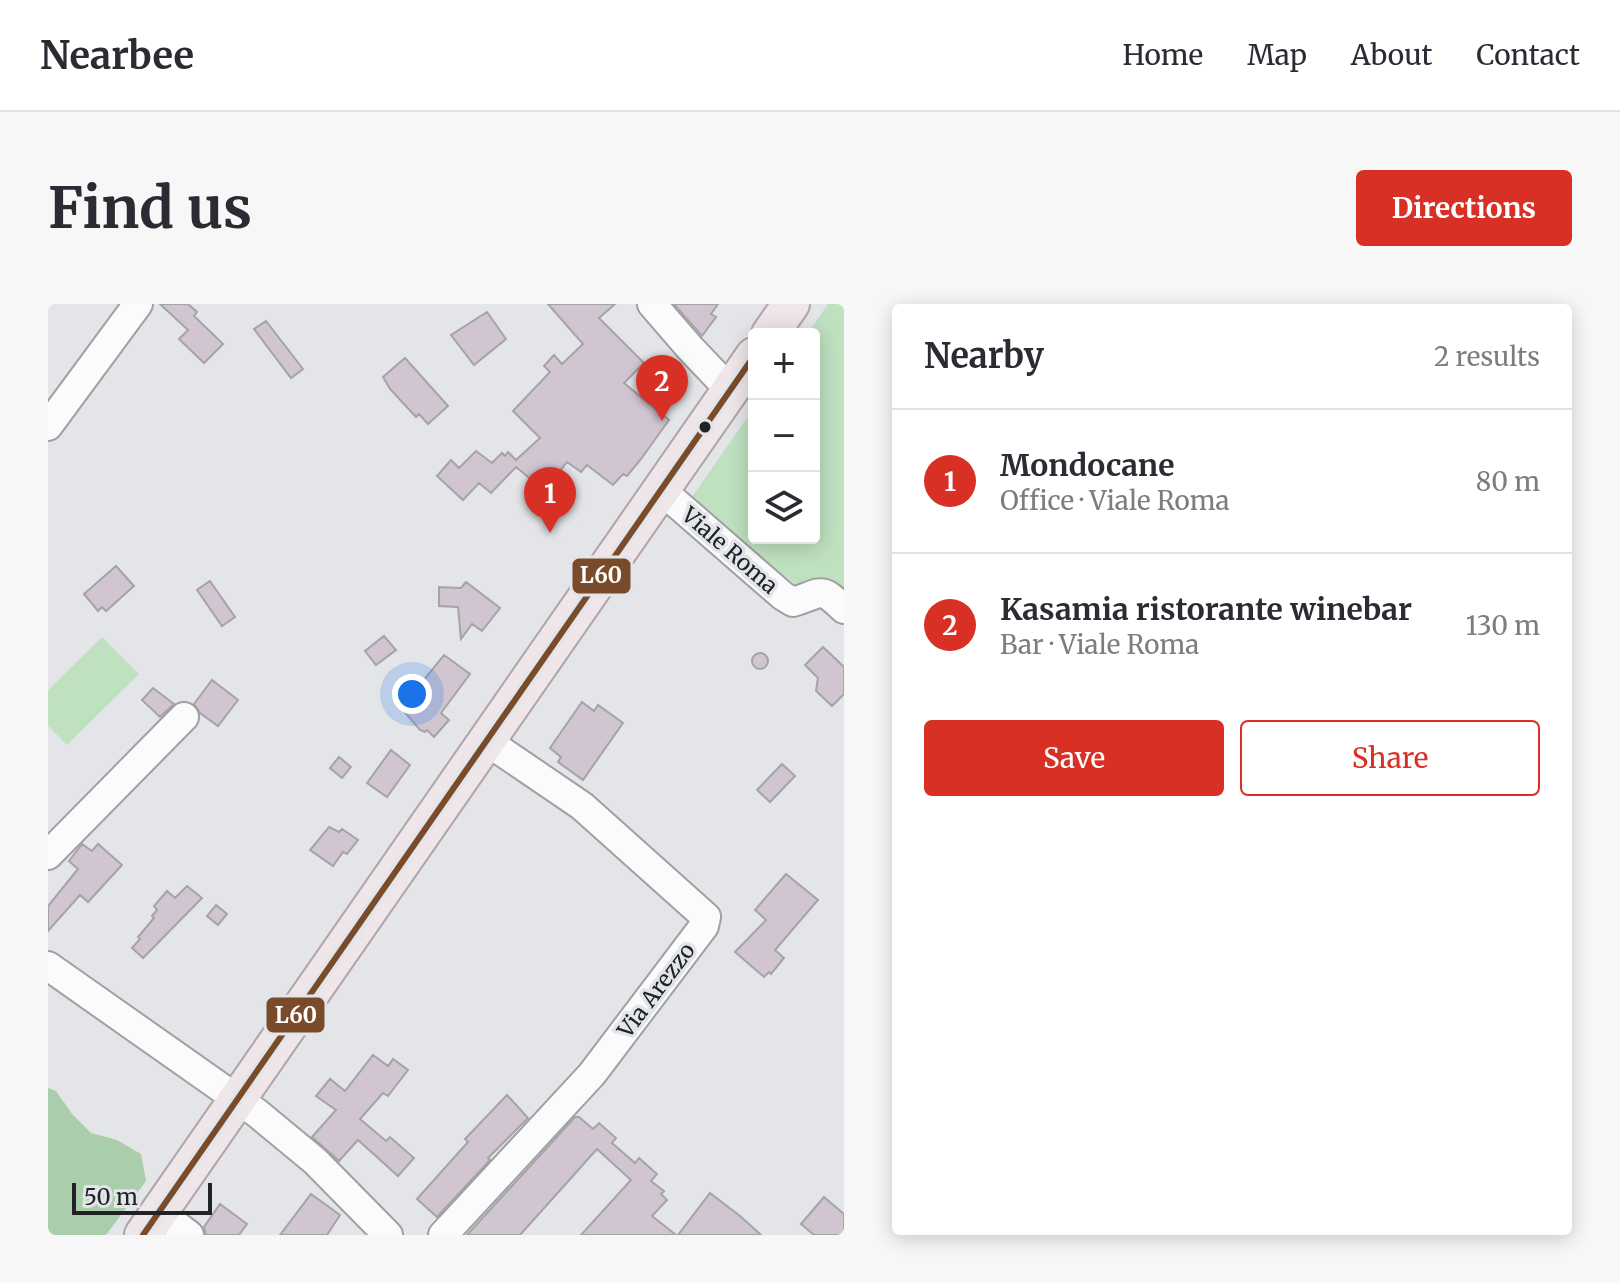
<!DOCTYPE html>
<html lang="en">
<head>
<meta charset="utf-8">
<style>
	:root { --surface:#fff; --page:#f7f7f7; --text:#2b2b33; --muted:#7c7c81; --line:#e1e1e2; --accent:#d93025 }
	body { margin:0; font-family:Merriweather,serif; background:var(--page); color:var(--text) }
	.controls { position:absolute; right:24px; top:24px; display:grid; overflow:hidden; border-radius:8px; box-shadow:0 4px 20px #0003 }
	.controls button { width:72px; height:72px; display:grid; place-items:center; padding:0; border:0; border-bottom:2px solid var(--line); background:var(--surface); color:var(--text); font:40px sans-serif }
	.scale { position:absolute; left:24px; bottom:20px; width:140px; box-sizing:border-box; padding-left:8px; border:4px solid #212224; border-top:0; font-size:22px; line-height:28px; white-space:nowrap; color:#212224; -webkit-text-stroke:6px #e2e5e9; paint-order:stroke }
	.you { position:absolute; left:364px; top:390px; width:28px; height:28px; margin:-20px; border:6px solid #fff; border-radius:50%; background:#1a73e8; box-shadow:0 0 0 12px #1a73e833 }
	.badge { display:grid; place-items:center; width:52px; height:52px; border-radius:50%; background:var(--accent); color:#fff; font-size:26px; font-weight:700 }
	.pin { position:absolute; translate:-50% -66px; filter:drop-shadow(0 2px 4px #0008) }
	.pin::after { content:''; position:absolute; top:42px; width:28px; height:24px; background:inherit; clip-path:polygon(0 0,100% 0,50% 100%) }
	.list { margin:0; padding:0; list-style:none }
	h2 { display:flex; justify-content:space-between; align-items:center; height:104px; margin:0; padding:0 32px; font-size:34px }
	h2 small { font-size:26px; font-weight:400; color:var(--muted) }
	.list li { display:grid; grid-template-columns:52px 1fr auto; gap:24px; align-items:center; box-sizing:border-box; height:144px; padding:0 32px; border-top:2px solid var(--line) }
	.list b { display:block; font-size:30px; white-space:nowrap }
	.list p { margin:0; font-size:26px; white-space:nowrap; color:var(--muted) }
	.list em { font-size:26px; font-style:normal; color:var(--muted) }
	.actions { display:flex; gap:16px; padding:24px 32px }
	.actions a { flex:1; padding:18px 0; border:2px solid var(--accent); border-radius:8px; text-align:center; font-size:28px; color:var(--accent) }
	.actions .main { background:var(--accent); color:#fff }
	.icon { flex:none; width:44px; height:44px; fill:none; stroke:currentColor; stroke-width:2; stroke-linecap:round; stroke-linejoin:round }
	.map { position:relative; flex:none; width:796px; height:931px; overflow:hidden; border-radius:8px }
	header { display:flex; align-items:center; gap:48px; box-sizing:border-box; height:112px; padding:0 40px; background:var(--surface); border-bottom:2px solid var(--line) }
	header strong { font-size:38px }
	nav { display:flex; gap:44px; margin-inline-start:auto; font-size:28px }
	.intro { display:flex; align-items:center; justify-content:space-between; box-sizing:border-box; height:192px; padding:0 48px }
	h1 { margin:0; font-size:56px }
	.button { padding:20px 36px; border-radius:8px; background:var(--accent); color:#fff; font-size:28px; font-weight:700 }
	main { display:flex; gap:48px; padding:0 48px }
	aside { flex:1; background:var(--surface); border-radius:8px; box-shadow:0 4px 20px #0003 }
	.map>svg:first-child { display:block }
	.green { fill:#bfe1c0 }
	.forest { fill:#aaceac }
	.building { fill:#d1c5d2; stroke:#a4a4a6; stroke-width:2 }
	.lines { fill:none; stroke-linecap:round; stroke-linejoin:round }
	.minor-casing { stroke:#9fa0a2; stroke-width:32 }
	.major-casing { stroke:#b1a3a7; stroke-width:40 }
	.minor { stroke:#fbfbfc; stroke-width:28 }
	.major { stroke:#eee6e8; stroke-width:36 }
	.bus-1-casing { stroke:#e2e5e9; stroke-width:12 }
	.bus-1 { stroke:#7a4b2a; stroke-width:6 }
	.bus-dot { fill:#212224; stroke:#e2e5e9; stroke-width:3 }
	.labels { text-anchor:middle; stroke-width:7; stroke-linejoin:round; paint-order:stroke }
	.street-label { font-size:22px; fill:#212224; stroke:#e2e5e9 }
	.line-badge { stroke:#e2e5e9; stroke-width:3 }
	.badge-label { font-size:22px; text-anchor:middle; font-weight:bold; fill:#fff }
</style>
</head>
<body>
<header>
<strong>Nearbee</strong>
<nav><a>Home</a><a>Map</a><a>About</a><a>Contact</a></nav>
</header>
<div class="intro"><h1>Find us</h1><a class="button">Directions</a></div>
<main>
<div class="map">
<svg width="796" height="931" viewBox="0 0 796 931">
	<rect width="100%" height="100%" fill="#e3e5e8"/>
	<path class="green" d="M780,0H796V291L759,289L641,197L706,104V234H766V30H759Z
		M54,333L91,370L19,441L0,422V386Z"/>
	<path class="forest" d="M0,784L8,787L24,810L43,829L69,836L93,850L98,877L58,931H0Z"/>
	<path class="building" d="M112,0H140L149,8L146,12L175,40L156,59L131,35L140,26Z
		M500,0H567L551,14L596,59L576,79L621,116L593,155L579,172L575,170L565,181L539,161L533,168L519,158L505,176L501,174L492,183L468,163L443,189L431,179L415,196L389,172L403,156L411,164L428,147L444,159L454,149L457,152L460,148L468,156L492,134L465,107L502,68L496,62L506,51L514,60L535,40Z
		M626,0H670L663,10L668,13L654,32Z
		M439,8L458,35L426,61L403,31Z
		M218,17L255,65L243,74L206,25Z
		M357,54L400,102L380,120L371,110L368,113L342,85L335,73Z
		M68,262L86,282L58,307L54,303L50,307L36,290Z
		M162,277L187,313L174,322L149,286Z
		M418,278L452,304L434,327L424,320L413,335L410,303L391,302V283L413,284Z
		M336,332L348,346L328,361L317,347Z
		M775,343L796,363V390L784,402L768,387L770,374L757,361Z
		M704 357a8 8 0 1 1 16 0a8 8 0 1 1-16 0Z
		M396,351L422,370L393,409L401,416L386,433L379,426L377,428L372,426L353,404Z
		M164,376L190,396L170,422L152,409L146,400Z
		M105,384L126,400L112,413L94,396Z
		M534,398L546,407L550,401L575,419L535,476L510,458L513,453L502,444Z
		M343,446L362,461L339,493L319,479Z
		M291,453L303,463L294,474L282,464Z
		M734,460L747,472L722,498L709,486Z
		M281,523L291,528L294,525L310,536L299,550L295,548L285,562L262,546Z
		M34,540L44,547L50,540L74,561L40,598L32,591L0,627V602L30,565L21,557Z
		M738,570L770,596L727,646L736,654L723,670L721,668L716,673L687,648L718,616L707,606Z
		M139,582L154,594L95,654L84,644L92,635L90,633L106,614L104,612L109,606L106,602L119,587L127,594Z
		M168,601L179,610L170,621L159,612Z
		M325,751L340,762L345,755L360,766L340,792L335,789L312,815L338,837L342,833L366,854L350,872L310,836L291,857L264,833L288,806L268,792L282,775L297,787Z
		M459,791L480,814L440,854L442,856L389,913L369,895L420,838L417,835Z
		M527,813H531L545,825L551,819L568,834L564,839L587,859L591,854L609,870L603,877L616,887L613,890L619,896L604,912L628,931H533L583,876L549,845L472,931H419Z
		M662,889L692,912L713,931H630Z
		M263,890L292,911L279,931H232Z
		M776,893L796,910V931H766L753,920Z
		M172,900L199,920L191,931H158L156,923Z"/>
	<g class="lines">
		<defs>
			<path id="minor" d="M604,0L642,44L682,86
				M0,122L90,0
				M612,185L735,292L745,298C775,289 771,281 796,305
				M0,551L136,413
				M0,662L209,809L267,857L340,931
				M111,908L141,931
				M395,931L544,770L656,622L658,613L534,502L437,436"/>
			<path id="major" d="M722,30L743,0
				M95,931L706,52"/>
		</defs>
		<use href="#minor" class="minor-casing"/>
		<use href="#major" class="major-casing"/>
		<use href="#minor" class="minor"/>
		<use href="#major" class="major"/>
		<defs>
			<path id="bus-1" d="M95,931L706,52"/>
		</defs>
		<use href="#bus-1" class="bus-1-casing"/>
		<use href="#bus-1" class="bus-1"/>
	</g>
	<circle class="bus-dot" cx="657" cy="123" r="7"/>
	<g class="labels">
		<g class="street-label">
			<text transform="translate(682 246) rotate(41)" y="8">Viale Roma</text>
			<text transform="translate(608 686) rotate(-53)" y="8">Via Arezzo</text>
		</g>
	</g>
	<g class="line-badge">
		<rect x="523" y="253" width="61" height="38" rx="8" fill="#7a4b2a"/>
		<rect x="217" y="692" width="61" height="38" rx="8" fill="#7a4b2a"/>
	</g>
	<g class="badge-label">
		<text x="553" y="279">L60</text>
		<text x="248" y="719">L60</text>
	</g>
</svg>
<div class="controls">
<button>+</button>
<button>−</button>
<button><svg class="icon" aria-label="layers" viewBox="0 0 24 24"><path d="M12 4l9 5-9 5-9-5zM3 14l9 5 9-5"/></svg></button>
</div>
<div class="scale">50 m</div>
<div class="you"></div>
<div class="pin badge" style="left:502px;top:229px">1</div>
<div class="pin badge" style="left:614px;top:117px">2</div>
</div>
<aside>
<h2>Nearby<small>2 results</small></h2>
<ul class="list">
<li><span class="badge">1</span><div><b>Mondocane</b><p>Office · Viale Roma</p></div><em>80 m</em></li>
<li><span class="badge">2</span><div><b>Kasamia ristorante winebar</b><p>Bar · Viale Roma</p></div><em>130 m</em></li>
</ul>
<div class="actions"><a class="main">Save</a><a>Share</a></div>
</aside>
</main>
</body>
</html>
